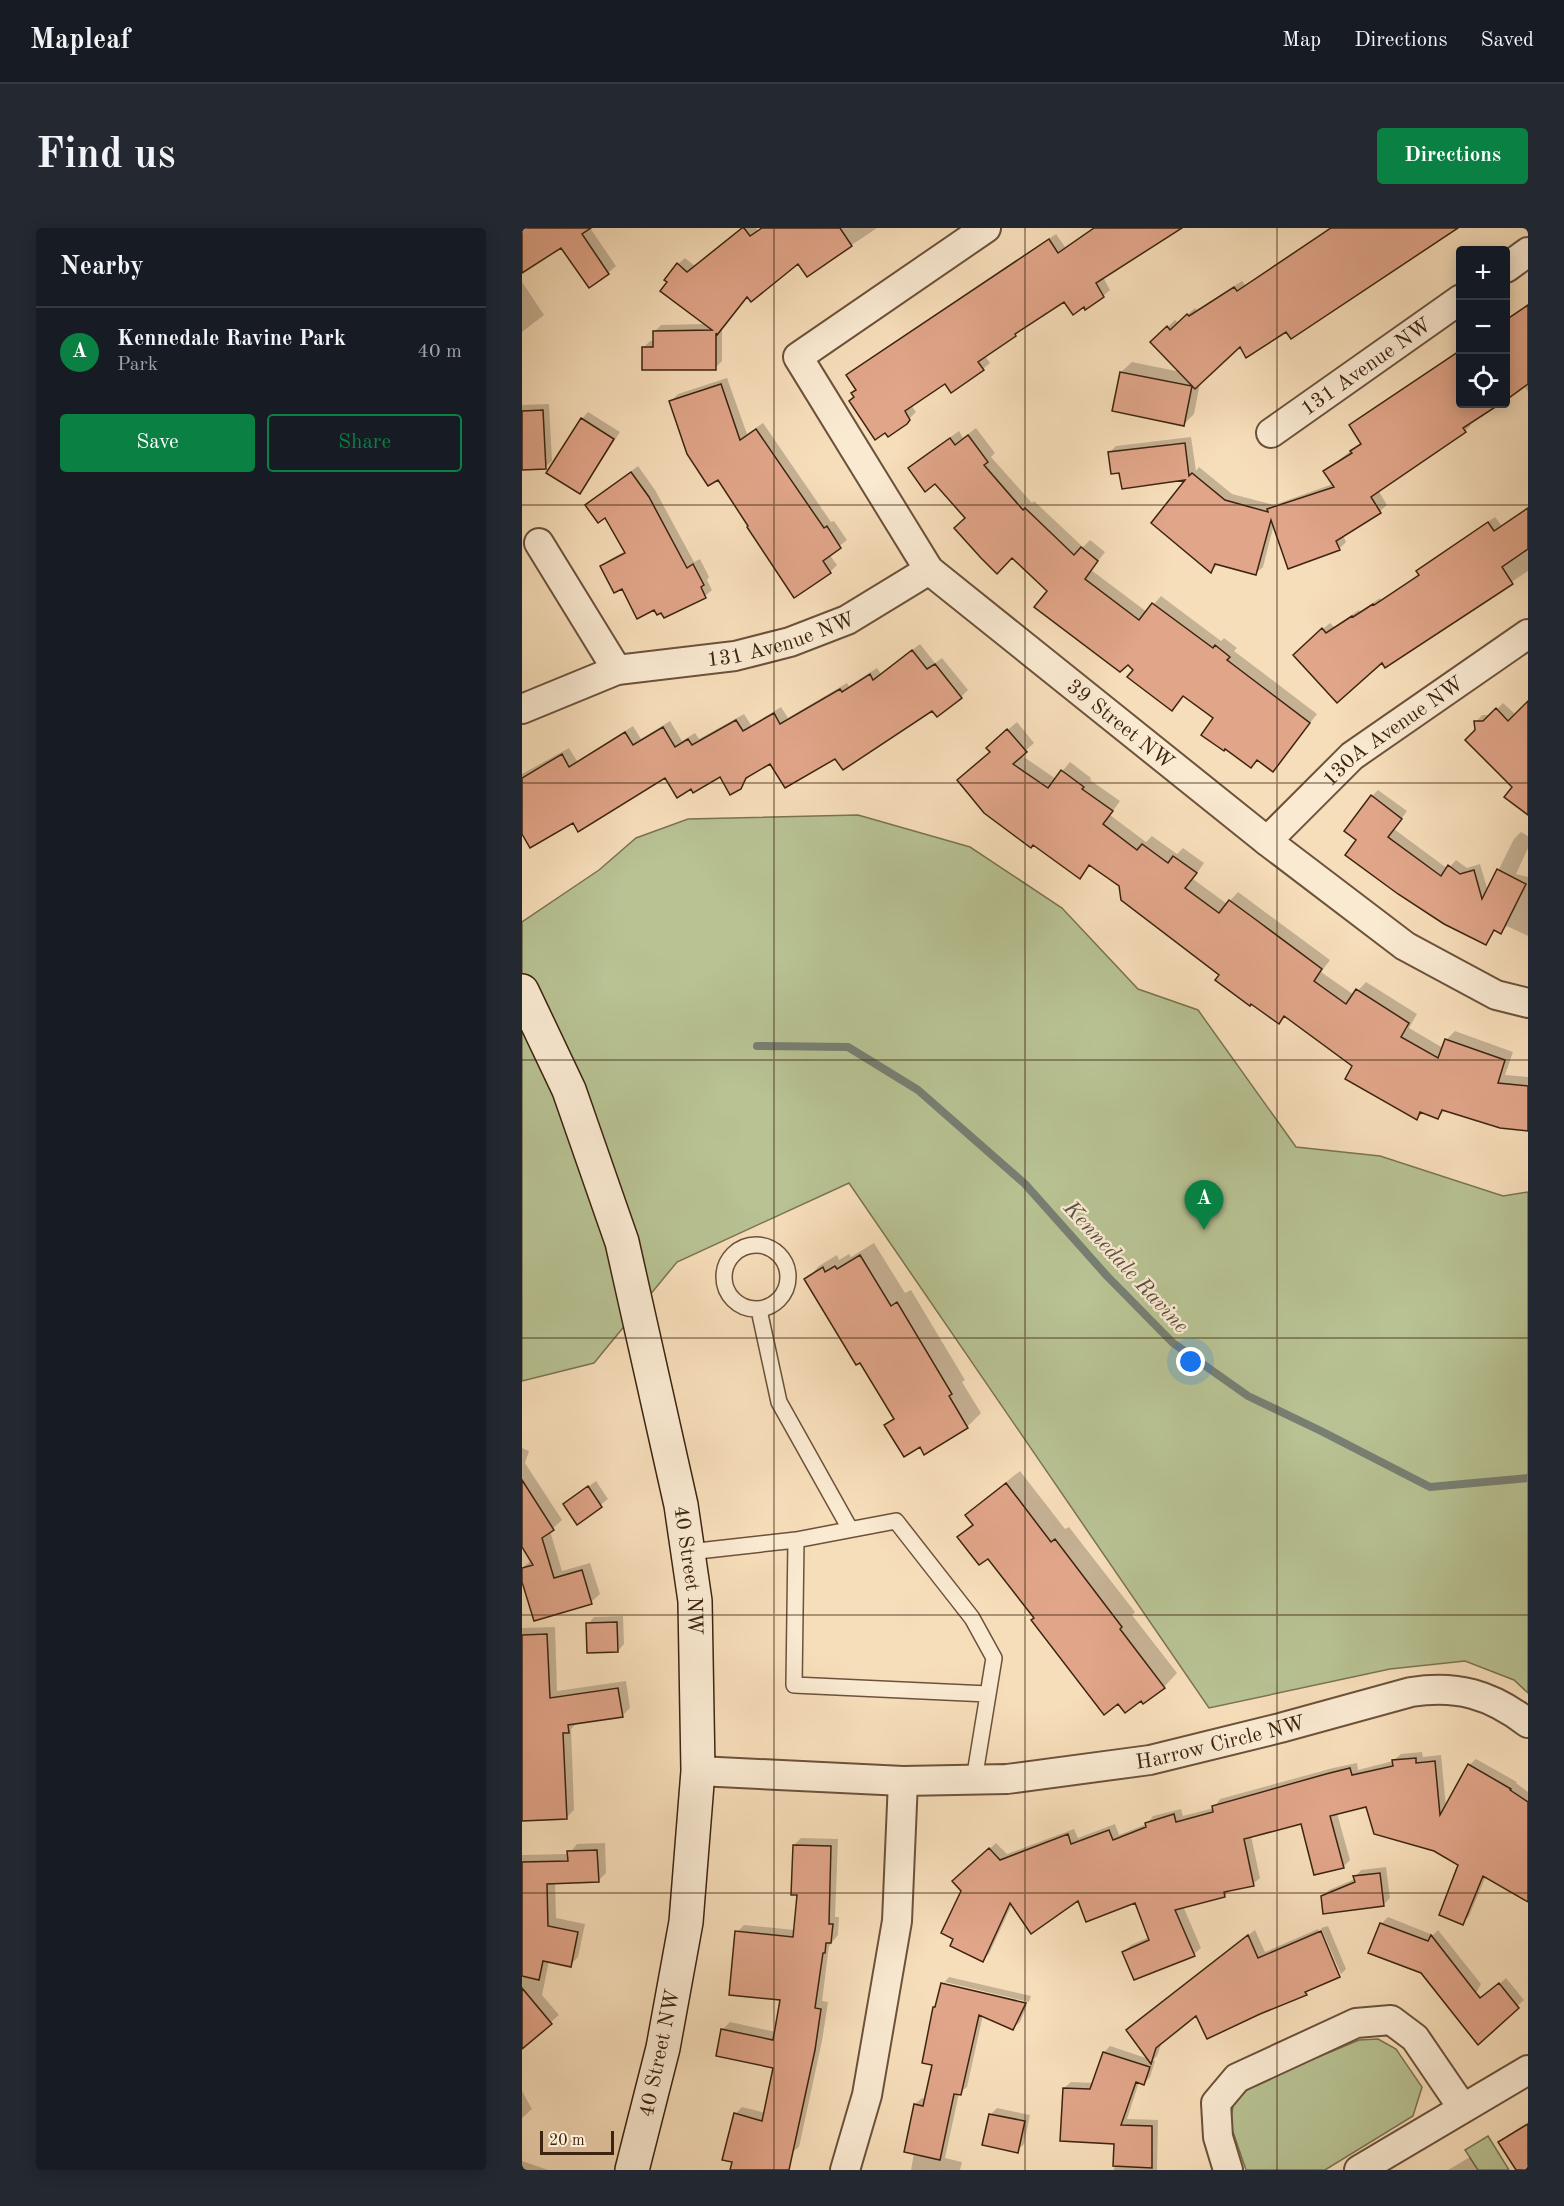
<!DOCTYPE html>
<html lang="en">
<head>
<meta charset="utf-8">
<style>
	:root { --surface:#171b24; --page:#242831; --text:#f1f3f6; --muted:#9ea1a6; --line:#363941; --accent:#0b8043 }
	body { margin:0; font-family:"Old Standard TT",serif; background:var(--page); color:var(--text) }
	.controls { position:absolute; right:18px; top:18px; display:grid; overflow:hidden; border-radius:6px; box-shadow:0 3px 15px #0003 }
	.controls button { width:54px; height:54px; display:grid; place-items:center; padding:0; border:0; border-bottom:2px solid var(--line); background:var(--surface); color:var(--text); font:30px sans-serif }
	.scale { position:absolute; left:18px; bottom:15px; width:74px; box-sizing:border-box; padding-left:6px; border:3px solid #3d2410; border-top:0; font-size:16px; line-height:21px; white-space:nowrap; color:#3d2410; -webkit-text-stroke:4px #faead2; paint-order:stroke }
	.you { position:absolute; left:669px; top:1134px; width:21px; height:21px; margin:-15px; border:4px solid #fff; border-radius:50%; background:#1a73e8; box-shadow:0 0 0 9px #1a73e833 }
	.badge { display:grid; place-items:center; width:39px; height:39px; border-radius:50%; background:var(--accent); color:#fff; font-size:20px; font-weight:700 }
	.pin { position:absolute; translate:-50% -50px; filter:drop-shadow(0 2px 3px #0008) }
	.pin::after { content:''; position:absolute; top:32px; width:21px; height:18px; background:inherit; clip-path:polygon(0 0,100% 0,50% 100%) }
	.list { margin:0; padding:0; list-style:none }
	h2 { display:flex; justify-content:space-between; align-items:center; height:78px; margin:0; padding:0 24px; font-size:26px }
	h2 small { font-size:20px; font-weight:400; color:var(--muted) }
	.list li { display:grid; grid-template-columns:39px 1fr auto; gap:18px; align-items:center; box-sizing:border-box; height:90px; padding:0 24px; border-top:2px solid var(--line) }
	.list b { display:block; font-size:22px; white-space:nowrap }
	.list p { margin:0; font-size:20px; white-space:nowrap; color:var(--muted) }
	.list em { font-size:20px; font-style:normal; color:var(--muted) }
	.actions { display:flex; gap:12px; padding:18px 24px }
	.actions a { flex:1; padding:14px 0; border:2px solid var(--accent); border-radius:6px; text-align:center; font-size:21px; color:var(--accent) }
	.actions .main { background:var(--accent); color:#fff }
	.icon { flex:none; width:33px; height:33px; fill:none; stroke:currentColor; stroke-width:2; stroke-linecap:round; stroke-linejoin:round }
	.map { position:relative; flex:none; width:1006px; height:1942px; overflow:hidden; border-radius:6px }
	header { display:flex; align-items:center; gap:36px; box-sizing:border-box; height:84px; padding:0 30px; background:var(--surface); border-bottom:2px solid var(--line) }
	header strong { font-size:28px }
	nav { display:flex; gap:33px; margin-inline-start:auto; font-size:21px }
	.intro { display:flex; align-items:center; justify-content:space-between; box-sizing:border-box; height:144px; padding:0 36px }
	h1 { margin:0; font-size:42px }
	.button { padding:15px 27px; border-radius:6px; background:var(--accent); color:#fff; font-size:21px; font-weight:700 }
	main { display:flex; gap:36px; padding:0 36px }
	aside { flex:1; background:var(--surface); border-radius:6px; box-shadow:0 3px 15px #0003 }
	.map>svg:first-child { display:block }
	.green { fill:#b8c293; stroke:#7a7352; stroke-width:1.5 }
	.shadow { fill:#0003 }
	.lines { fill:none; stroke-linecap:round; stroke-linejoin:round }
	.stream { stroke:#777f73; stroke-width:8 }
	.building { fill:#e1a589; stroke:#3d2410; stroke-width:1.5 }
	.lane-casing { stroke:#6c523a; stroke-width:18 }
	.street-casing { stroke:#6c523a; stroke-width:32 }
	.secondary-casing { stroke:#3d2410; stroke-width:36 }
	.lane { stroke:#faead2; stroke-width:15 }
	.street { stroke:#faead2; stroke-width:28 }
	.secondary { stroke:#faead2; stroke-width:33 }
	.grid { fill:none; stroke:#3d2410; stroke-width:1.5; stroke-opacity:0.55 }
	.labels { text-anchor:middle; stroke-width:5; stroke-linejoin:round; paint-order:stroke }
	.street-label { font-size:21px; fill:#3d2410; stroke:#faead2 }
	.water-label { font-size:22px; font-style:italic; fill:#5a5142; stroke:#faead2 }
</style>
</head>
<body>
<header>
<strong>Mapleaf</strong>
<nav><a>Map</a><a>Directions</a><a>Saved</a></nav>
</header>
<div class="intro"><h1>Find us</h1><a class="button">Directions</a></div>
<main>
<aside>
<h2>Nearby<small></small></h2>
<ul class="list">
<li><span class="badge">A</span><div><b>Kennedale Ravine Park</b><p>Park</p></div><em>40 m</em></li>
</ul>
<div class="actions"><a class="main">Save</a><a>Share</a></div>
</aside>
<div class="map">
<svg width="1006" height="1942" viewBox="0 0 1006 1942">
	<rect width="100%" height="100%" fill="#f7deba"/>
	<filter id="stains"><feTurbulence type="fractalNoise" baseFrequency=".00333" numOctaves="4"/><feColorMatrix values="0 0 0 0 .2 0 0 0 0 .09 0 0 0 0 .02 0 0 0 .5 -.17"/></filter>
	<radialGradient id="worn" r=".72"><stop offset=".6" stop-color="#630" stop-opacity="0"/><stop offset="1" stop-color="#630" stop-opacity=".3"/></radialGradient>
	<path class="green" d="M336,587L448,619L540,680L616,761L676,782L774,919L858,928L981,968L1006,964V1465L992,1452L943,1433L868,1441L687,1480L327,955L155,1034L72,1135L0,1153V694L77,642L114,610L166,591Z
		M856,1811L874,1821L900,1859L891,1888L803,1942H724L708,1895L712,1873L732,1856L837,1812Z
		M966,1908L987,1942H956L943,1922Z"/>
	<path class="shadow" d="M0,0H68L94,38L86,45L39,18L0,43Z
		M220,0H234L236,2L239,0H355L285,47L276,34L226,67L200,100V133L193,140L121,120L128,113H132V104L139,97L184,96L156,36L163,30L173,38Z
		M571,0H658L581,49L588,62L581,68L562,77L542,72L463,128L468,135L461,141L424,154L389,177L394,184L387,191L333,168L335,161L326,147L332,141L534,6L543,19Z
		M807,0H932L764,102L718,117L678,155L672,186L662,196L599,144L610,134L659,144L630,114L653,92L656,95L673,80L675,82L720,53L723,57Z
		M0,54L22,87L0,104Z
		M1006,76V164L1002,157L984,170V91Z
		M939,121V176H975L947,194L949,197L943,203L856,262L865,277L858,283L821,307L824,314L817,321L752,296L741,339L734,345L696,336L689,343L667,250L599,244L587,225L594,218L669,209L674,243L677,239L710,266L752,277L811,256L803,243L840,214L829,197L835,191Z
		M205,150L225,206L241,195L309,294L312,293L325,312L307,326L315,337L308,344L149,173L156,166Z
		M27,176L30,233L23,239L0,241V177Z
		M66,184L98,204L64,257L57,264L60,191Z
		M454,200L473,225L469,229L510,275L512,273L561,319L568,312L583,324L569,342L625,384L639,368L699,413L702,410L715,420L712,423L795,486L751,542L693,490L662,467L650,481L613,442L445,289L414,254L388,240L396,232L437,203L441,210Z
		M116,238L133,262L172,334L178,331L187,349L185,352L190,362L183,368L139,382L101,359L80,338L87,332L103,323L84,288L65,277Z
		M1006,279V343L864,438L860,432L779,420L808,395L812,399L837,382L838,384L858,370L859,372L898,346L896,343L903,336L973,289L979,297Z
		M398,416L413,435L420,430L446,462L439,469L410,481L249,534L229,546L218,559L198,547L170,559L143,548L52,593L0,603V546L47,520L55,533L111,498L119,511L148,493L160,513L173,505L177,511L222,486L229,497L259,479L266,490L325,455L327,458L355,440L359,446Z
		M981,475L994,487L1006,475V573L999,580L992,559L955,503L954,494L960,487H969Z
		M495,494L512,515L499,527L534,551L548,534L569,550L568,552L598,573L588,587L624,614L630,608L655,626L661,620L682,635L671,651L705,676L716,664L808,732L799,744L832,767L844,754L895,786L887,800L921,820L924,812L933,803L991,824L983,847L1006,849V901L978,899L923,882L916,890L902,884L895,890L832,837L763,787L757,794L699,747L598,657L569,636L557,649L475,511Z
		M856,562L885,583L872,601L926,641L934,632L945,640L958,636L966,663L992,611L999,604L1006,608V620L994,646L1006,649V708L985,698L979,704L974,701L964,716L836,611L850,568Z
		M352,1015L383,1065L389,1062L443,1152L440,1154L459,1185L445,1199L403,1225L398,1217L364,1197L373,1189L339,1132L284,1052L297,1038L315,1027L317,1032L327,1026L329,1029Z
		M0,1220L7,1223L3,1235L40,1292L28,1303L40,1343L68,1335L78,1366L69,1374L0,1348V1340L10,1332L0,1317Z
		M498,1243L543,1301L547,1299L613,1384L610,1387L655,1445L642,1459L513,1390L466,1329L437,1309L451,1295L445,1287L459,1274Z
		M74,1253L86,1271L55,1295L43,1276Z
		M101,1388L102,1416L96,1423L66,1396L72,1389Z
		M33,1399L35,1463L104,1453L108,1480L100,1488L54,1496L49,1501L52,1582L44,1590L0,1592V1400Z
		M900,1524L901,1529L919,1527L924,1579L947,1537L954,1531L995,1554L994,1555L1006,1564V1668L1003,1671L964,1648L947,1688L941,1695L938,1636L845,1577L815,1585L828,1632L821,1639L780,1594L729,1608L738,1650L731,1656L709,1661L703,1668L661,1678L679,1720L672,1726L602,1724L609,1717L627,1709L614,1674L557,1671L490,1676L467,1726L460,1732L440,1663L438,1647L474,1615L485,1626L552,1601L556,1610L593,1596L597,1607L625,1596L631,1588L659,1581L661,1588L692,1580L698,1571L811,1540L835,1535L836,1542L871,1533L879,1526Z
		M279,1610L316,1611L313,1689H317L316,1707L307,1718L300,1773L306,1774L300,1813L277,1919L246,1942H209L212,1933L213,1886L220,1879L244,1885L253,1839L201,1801L208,1794L254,1804L259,1770L215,1704L222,1697L273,1702L277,1665L272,1617Z
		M83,1615L84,1645L76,1653L33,1654L34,1690L63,1696L56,1729L48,1737L27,1733L20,1767L37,1787L0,1819V1627L47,1626L55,1616Z
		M864,1639L868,1670L861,1677L800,1669L807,1662L833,1651V1649L839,1642Z
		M866,1689L911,1707L916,1702L959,1756L954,1765L962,1770L984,1750L1002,1772L956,1814L859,1696Z
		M806,1698L824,1741L819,1746L799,1700Z
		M796,1701L818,1747L790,1759L784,1766L674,1786L640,1814L635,1828L631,1832L633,1833L628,1849L622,1855L617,1854L605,1891L636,1892L635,1942H592L593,1915L542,1860L549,1854L572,1855L582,1824L588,1818L627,1831L612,1796L733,1702L743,1724Z
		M427,1749L509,1768L507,1774L423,1754V1758L505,1777L498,1794L491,1800L461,1787L445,1859L437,1865L423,1930L440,1934L438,1942H389L392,1925L393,1876L400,1870L404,1871L412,1836V1779L416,1775L421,1756Z
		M0,1863L10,1881L0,1890Z
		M475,1880L508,1887L502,1916L495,1923L469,1886Z
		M1006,1894V1942H1000L978,1914L986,1907Z
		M948,1929L956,1942H926Z
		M0,1933L26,1942H0Z"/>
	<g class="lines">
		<path class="stream" d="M235,818L326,819L396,862L503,956L585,1048L651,1115L726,1168L799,1203L908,1259L1006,1250"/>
	</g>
	<path class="building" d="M0,0H69L60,6L87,46L67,60L39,20L0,45Z
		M220,0H222L228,8L240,0H318L330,18L285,49L276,36L229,74L225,69L195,107L194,105V142H120V119H131V103L190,102L138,63L145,54L142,52L155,35L165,44Z
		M572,0H660L574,55L582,69L563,82L562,79L551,87L542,74L493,106L494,108L456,134L462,142L429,165L423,156L383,183L388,192L385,196L366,209L363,205L353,212L327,173L332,169L329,165L334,162L324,147L527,11L536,25Z
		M809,0H936L769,111L764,104L724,130L718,119L673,161L628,114L645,98L648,102L665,86L667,88L712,59L715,63Z
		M1006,77V156L984,172V92Z
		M939,122V176H978L941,200L944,204L849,269L859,285L814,313L818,322L766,341L749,292L734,347L693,336L689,345L629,295L663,252L600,261L597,245L589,246L586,224L663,215L667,248L670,245L703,272L746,284L745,281L812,259L801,243L830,225L828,223L839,216L827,197Z
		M598,144L670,158L662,198L590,183Z
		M199,156L218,212L234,201L302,300L305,298L319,320L301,333L309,345L272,370L225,299L226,298L196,252L186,258L165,226L147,173Z
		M21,182L24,241L0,242V183Z
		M59,190L92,211L58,266L24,245Z
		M446,207L466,234L462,237L501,282L503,280L552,327L559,319L576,333L563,351L617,392L630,375L691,420L693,417L708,429L705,432L788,495L751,544L735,532L729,540L703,521L702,523L679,507L691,490L661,468L650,483L605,449L611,442L606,437L598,444L512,379L525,363L490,330L475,346L459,330L432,300L443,290L413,256L403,264L386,240L428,210L433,217Z
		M109,244L127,269L165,340L171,336L182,357L179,359L184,370L142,390L139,385L135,387L132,382L115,391L100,361L92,365L78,338L103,325L83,290L76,295L63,277Z
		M1006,280V321L980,339L991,356L863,440L860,435L815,475L771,427L800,400L804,405L830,388L831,389L851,376L852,377L897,347L894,343L966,294L972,303Z
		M390,422L405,441L413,436L440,470L415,489L410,483L321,542L313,531L263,560L248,536L224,550L219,561L208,567L198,549L171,565L169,561L155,570L143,550L56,604L51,595L8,620L0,606V550L40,526L47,539L103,504L111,517L141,499L153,519L166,511L170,517L214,492L221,503L252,485L258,496L318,461L320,464L348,446L351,452Z
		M1006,473V587L982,569L990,559L943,512L953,502L952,493H961L974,480L986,493Z
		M485,501L505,524L491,536L526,560L539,542L562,559L560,561L591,583L581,596L615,622L620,616L646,635L651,628L675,645L663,660L697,685L707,672L737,694L800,741L792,753L824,776L834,761L887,795L879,809L916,830L923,811L983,832L976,855L1006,858V903L978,900L920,882L916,891L898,884L895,892L823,851L830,838L762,788L757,796L729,776L728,778L693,752L697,747L599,672L597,658L567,637L558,651L511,617L509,620L462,585L435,552L468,524L464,520Z
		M849,567L880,591L866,609L919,648L926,637L938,646L952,642L960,671L975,641L1004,656L979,706L972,702L964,717L922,696L876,666L823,627L834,612L822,603Z
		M338,1027L369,1078L375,1074L430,1166L427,1168L446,1200L402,1227L398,1219L382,1229L362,1197L372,1191L338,1135L334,1137L282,1051L301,1039L303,1044L313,1038L315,1041Z
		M0,1252L32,1302L20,1310L32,1350L60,1342L70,1376L12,1393L0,1354V1340L11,1337L0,1319Z
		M484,1255L529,1314L533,1311L600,1399L598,1401L643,1460L621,1476L619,1473L603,1485L596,1476L582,1487L509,1392L512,1390L466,1331L457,1337L435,1309L451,1297L443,1287Z
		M66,1258L80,1279L55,1297L41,1276Z
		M95,1394L96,1424L65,1425L64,1395Z
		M25,1406L28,1470L96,1460L101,1489L46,1497L47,1505H41L45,1591L0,1593V1407Z
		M894,1530V1535L913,1533L918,1587L946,1536L989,1561L988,1562L1006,1574V1674L961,1648L941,1697L917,1687L936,1637L912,1623L852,1606L844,1579L808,1588L822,1640L792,1647L779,1596L722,1611L732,1658L702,1664L703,1669L653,1682L673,1728L612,1752L600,1724L627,1712L613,1675L564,1694L556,1673L509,1706L488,1675L461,1734L428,1718L431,1711L419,1705L439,1663L430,1653L467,1620L478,1632L546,1606L549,1616L587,1602L591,1612L624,1599L623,1595L652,1586L654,1594L691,1584L690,1578L804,1546L828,1540L830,1547L871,1538L870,1532Z
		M271,1617L309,1618L307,1696H311L309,1715H304L303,1725H301L293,1780L299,1781L293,1822L267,1942H208L210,1934L200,1932L212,1885L240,1893L251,1840L194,1828L199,1801L251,1812L258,1772L207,1767L213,1703L271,1709L275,1667H269Z
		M75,1622L77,1654L25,1656L26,1698L56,1704L49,1739L21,1733L17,1752L0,1748V1634L46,1633L45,1623Z
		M858,1645L862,1678L801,1686L799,1668L833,1654L831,1648Z
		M858,1695L906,1713L909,1707L958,1770L977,1755L997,1780L956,1817L899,1745L846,1725Z
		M799,1703L818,1749L783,1764L785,1767L738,1786L685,1811L674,1788L634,1820L629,1836L604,1802L726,1707L736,1730Z
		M419,1755L504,1775L491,1802L457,1787L439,1867L432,1866L418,1932L382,1924L392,1876L401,1878L410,1837L400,1835L411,1779H413Z
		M0,1760L30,1796L0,1821Z
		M581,1824L628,1839L622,1857L614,1854L599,1897L630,1898V1940L591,1938L592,1916L538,1913L541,1860L568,1861Z
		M467,1886L503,1893L496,1925L460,1917Z
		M1006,1896V1942H994L976,1914Z"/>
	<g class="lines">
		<defs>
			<path id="lane" d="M202 1049a32 32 0 1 1 64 0a32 32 0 1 1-64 0Z
				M237,1082L257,1174L328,1301
				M274,1312L272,1457L466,1466
				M167,1324L274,1312L374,1293L450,1390L472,1430L452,1552"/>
			<g id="street">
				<path id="s1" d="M464,0L276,129L407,342L745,613L883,718L974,767L1006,775"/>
				<path d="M984,40L1006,24"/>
				<path id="s2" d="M749,205L939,71"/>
				<path d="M17,315L95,442"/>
				<path id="s3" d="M0,481L95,442L213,428L268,414L325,392L407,342"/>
				<path id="s4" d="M745,613L830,528L1006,406"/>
				<path id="s5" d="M176,1543L381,1553L485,1551L628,1532L758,1500L889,1464C935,1457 968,1466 1006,1495"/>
				<path d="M323,1942L345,1867L375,1693L381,1553"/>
				<path d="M706,1942L696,1909L694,1875L715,1850L834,1795L869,1792L893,1810L940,1879"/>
				<path d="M837,1942L1006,1842"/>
			</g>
			<g id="secondary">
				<path id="s6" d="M0,763L47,862L100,1014L159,1277L173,1373L176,1543L164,1694L141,1820L110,1942"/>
			</g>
		</defs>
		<use href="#lane" class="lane-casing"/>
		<use href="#street" class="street-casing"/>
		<use href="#secondary" class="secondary-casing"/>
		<use href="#lane" class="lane"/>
		<use href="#street" class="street"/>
		<use href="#secondary" class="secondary"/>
	</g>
	<path class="grid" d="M252,0V1942M503,0V1942M755,0V1942M0,277H1006M0,555H1006M0,832H1006M0,1110H1006M0,1387H1006M0,1665H1006"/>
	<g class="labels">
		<g class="street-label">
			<text dy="7" stroke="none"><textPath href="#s2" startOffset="116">131 Avenue NW</textPath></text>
			<text dy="7" stroke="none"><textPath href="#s3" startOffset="270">131 Avenue NW</textPath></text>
			<text dy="7" stroke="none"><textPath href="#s1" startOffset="724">39 Street NW</textPath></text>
			<text dy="7" stroke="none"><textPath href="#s4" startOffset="168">130A Avenue NW</textPath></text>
			<text dy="7" stroke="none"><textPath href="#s6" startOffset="606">40 Street NW</textPath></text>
			<text dy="7" stroke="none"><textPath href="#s5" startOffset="526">Harrow Circle NW</textPath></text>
			<text transform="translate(137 1825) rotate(-78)" y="7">40 Street NW</text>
		</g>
		<g class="water-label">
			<text transform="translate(605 1038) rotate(47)" y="8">Kennedale Ravine</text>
		</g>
	</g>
	<rect width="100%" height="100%" filter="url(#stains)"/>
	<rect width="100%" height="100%" fill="url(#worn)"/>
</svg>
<div class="controls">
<button>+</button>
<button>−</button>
<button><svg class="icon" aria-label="locate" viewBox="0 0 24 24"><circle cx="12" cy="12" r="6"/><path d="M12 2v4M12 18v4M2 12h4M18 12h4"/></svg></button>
</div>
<div class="scale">20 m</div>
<div class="you"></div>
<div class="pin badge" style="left:682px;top:1002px">A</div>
</div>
</main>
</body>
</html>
